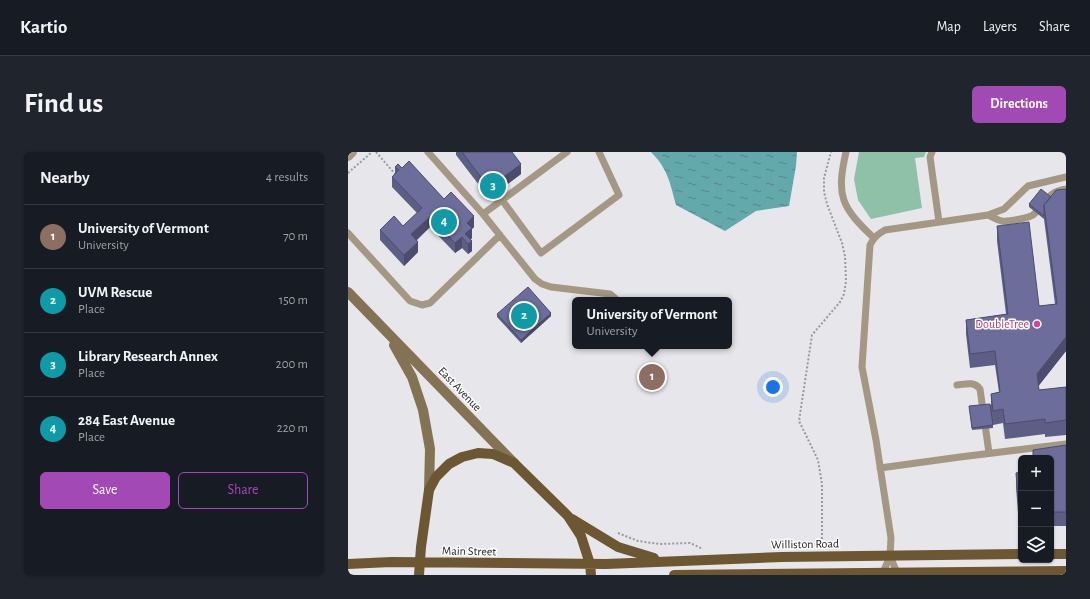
<!DOCTYPE html>
<html lang="en">
<head>
<meta charset="utf-8">
<style>
	:root { --surface:#171b24; --page:#20242c; --text:#f1f3f6; --muted:#9ea1a6; --line:#363941; --accent:#a249b5 }
	body { margin:0; font-family:"Alegreya Sans",sans-serif; background:var(--page); color:var(--text) }
	.controls { position:absolute; right:12px; bottom:12px; display:grid; overflow:hidden; border-radius:6px; box-shadow:0 1px 3px #0004 }
	.controls button { width:36px; height:36px; display:grid; place-items:center; padding:0; border:0; border-bottom:1px solid var(--line); background:var(--surface); color:var(--text); font:20px sans-serif }
	.you { position:absolute; left:425px; top:235px; width:14px; height:14px; margin:-10px; border:3px solid #fff; border-radius:50%; background:#1a73e8; box-shadow:0 0 0 6px #1a73e833 }
	.badge { display:grid; place-items:center; width:26px; height:26px; border-radius:50%; background:var(--accent); color:#fff; font-size:13px; font-weight:700 }
	.pin { position:absolute; translate:-50% -50%; border:2px solid #fff; box-shadow:0 1px 4px #0006 }
	.popup { position:absolute; left:224px; top:145px; width:160px; height:52px; box-sizing:border-box; display:grid; place-content:center; border-radius:6px; background:var(--surface); filter:drop-shadow(0 1px 3px #0005); font-size:13px; white-space:nowrap; color:var(--muted) }
	.popup b { font-size:15px; color:var(--text) }
	.popup::after { content:''; position:absolute; left:50%; top:100%; margin-left:-8px; border:8px solid transparent; border-top-color:var(--surface) }
	.list { margin:0; padding:0; list-style:none }
	h2 { display:flex; justify-content:space-between; align-items:center; height:52px; margin:0; padding:0 16px; font-size:17px }
	h2 small { font-size:13px; font-weight:400; color:var(--muted) }
	.list li { display:grid; grid-template-columns:26px 1fr auto; gap:12px; align-items:center; box-sizing:border-box; height:64px; padding:0 16px; border-top:1px solid var(--line) }
	.list b { display:block; font-size:15px; white-space:nowrap }
	.list p { margin:0; font-size:13px; white-space:nowrap; color:var(--muted) }
	.list em { font-size:13px; font-style:normal; color:var(--muted) }
	.actions { display:flex; gap:8px; padding:12px 16px }
	.actions a { flex:1; padding:9px 0; border:1px solid var(--accent); border-radius:6px; text-align:center; font-size:14px; color:var(--accent) }
	.actions .main { background:var(--accent); color:#fff }
	.icon { flex:none; width:22px; height:22px; fill:none; stroke:currentColor; stroke-width:2; stroke-linecap:round; stroke-linejoin:round }
	.map { position:relative; flex:none; width:718px; height:423px; overflow:hidden; border-radius:6px }
	header { display:flex; align-items:center; gap:24px; box-sizing:border-box; height:56px; padding:0 20px; background:var(--surface); border-bottom:1px solid var(--line) }
	header strong { font-size:19px }
	nav { display:flex; gap:22px; margin-inline-start:auto; font-size:14px }
	.intro { display:flex; align-items:center; justify-content:space-between; box-sizing:border-box; height:96px; padding:0 24px }
	h1 { margin:0; font-size:28px }
	.button { padding:10px 18px; border-radius:6px; background:var(--accent); color:#fff; font-size:14px; font-weight:700 }
	main { display:flex; gap:24px; padding:0 24px }
	aside { flex:1; background:var(--surface); border-radius:6px; box-shadow:0 1px 3px #0004 }
	.map>svg:first-child { display:block }
	.grass { fill:#8fc1a9 }
	.water { fill:url(#water-ripples) }
	.lines { fill:none; stroke-linecap:round; stroke-linejoin:round }
	.path { stroke:#99999d; stroke-width:2; stroke-dasharray:2 2; stroke-linecap:butt }
	.lane { stroke:#a49884; stroke-width:7 }
	.street { stroke:#a49884; stroke-width:10 }
	.secondary { stroke:#847255; stroke-width:10 }
	.primary { stroke:#6c5732; stroke-width:10 }
	.wall { fill:#5d5e85 }
	.shaded-wall { fill:#4c4c6c }
	.building { fill:#6c6d9b; stroke:#4c4c6c }
	.hotel-dot { fill:#d1479c; stroke:#fff; stroke-width:1.5 }
	.labels { text-anchor:middle; stroke-width:3; stroke-linejoin:round; paint-order:stroke }
	.hotel-label { font-size:12px; fill:#b23c85; stroke:#fff; text-anchor:end }
	.street-label { font-size:12px; fill:#232325; stroke:#fff }
</style>
</head>
<body>
<header>
<strong>Kartio</strong>
<nav><a>Map</a><a>Layers</a><a>Share</a></nav>
</header>
<div class="intro"><h1>Find us</h1><a class="button">Directions</a></div>
<main>
<aside>
<h2>Nearby<small>4 results</small></h2>
<ul class="list">
<li><span class="badge" style="background:#8d6e63">1</span><div><b>University of Vermont</b><p>University</p></div><em>70 m</em></li>
<li><span class="badge" style="background:#0f9aa8">2</span><div><b>UVM Rescue</b><p>Place</p></div><em>150 m</em></li>
<li><span class="badge" style="background:#0f9aa8">3</span><div><b>Library Research Annex</b><p>Place</p></div><em>200 m</em></li>
<li><span class="badge" style="background:#0f9aa8">4</span><div><b>284 East Avenue</b><p>Place</p></div><em>220 m</em></li>
</ul>
<div class="actions"><a class="main">Save</a><a>Share</a></div>
</aside>
<div class="map">
<svg width="718" height="423" viewBox="0 0 718 423">
	<defs>
		<pattern id="water-ripples" width="26" height="14" patternUnits="userSpaceOnUse"><rect width="26" height="14" fill="#63a8ab"/><path d="M2 4q2-2 4 0t4 0M15 11q2-2 4 0t4 0" fill="none" stroke="#51888b"/></pattern>
	</defs>
	<rect width="100%" height="100%" fill="#e6e6eb"/>
	<path class="grass" d="M511,0H578L576,5L567,6L574,56L523,67L510,48L506,27Z"/>
	<path class="water" d="M303,0H449L448,14L441,54L408,59L377,79L328,53C322,31 320,17 303,0Z"/>
	<g class="lines">
		<path class="path" d="M28,0L48,23
			M0,21L24,0
			M270,381L290,389L312,392L342,391L355,397
			M474,395V332L470,308L451,269L464,183L492,150L496,142L498,129L497,104L494,91L479,52L476,40V26L483,0"/>
		<path class="lane" d="M80,0L135,62L187,127L194,132L203,135L262,142L269,148
			M498,0C488,44 493,55 526,86
			M584,0L582,5L591,70
			M154,48L193,101L271,43L251,0
			M135,62L219,0
			M640,63C645,65 649,68 654,69C660,70 680,66 685,63C698,52 698,40 718,37
			M0,81L62,149L74,153L82,151L152,83
			M609,233C618,232 626,229 632,237L641,301
			M532,316L612,305L718,292
			M542,404L550,423
			M534,423L542,404L543,386L541,373L528,288L514,215L522,93C526,85 530,82 537,78L640,63L656,57L680,34L718,25"/>
		<path class="street" d="M0,4L4,0"/>
		<path class="secondary" d="M0,140L166,311
			M46,193L64,225L75,258L82,297L81,338"/>
		<path class="primary" d="M224,367L270,395L306,406
			M703,402H718
			M0,412L43,410L258,412L434,405L673,402
			M71,423L73,395L81,338L88,325L101,312L114,305L130,301L145,302L166,311L220,364L233,384L242,412L243,423
			M326,423L718,419"/>
	</g>
	<path class="wall" d="M108,0H164L173,22L141,46L108,3Z
		M47,15L54,16L96,47L126,75L124,77V86L123,87L124,99L120,102L114,96L107,101L82,75L69,88L70,100L56,114L32,88V78L55,74L69,61L44,35V25L47,21Z
		M718,37V199L690,234L691,238L718,235V283L697,285V282L657,287L655,271L645,273V276L624,278L621,254L643,253V242L651,240L647,213L622,216L618,182V168L658,162L649,89V74L691,154L707,152L696,67L681,55V52L703,45Z
		M149,162L203,164L173,191L149,165Z
		M718,293V374H703V306Z
		M673,320V374H671L668,335V321Z"/>
	<path class="shaded-wall" d="M173,12V22L141,46V36Z
		M126,64V75L124,77V86L119,91L117,82L119,71Z
		M82,65V75L63,93V82Z
		M114,85V96L107,101V91Z
		M124,89V99L120,102V92Z
		M70,90V100L56,114V103Z
		M203,161V164L173,191V188Z
		M718,185V199L689,236V222Z"/>
	<path class="building" d="M114,0H164L173,12L141,36Z
		M61,9L96,47L103,40L126,64L119,71L124,76L117,82L124,89L120,92L114,85L107,91L82,65L63,82L70,90L56,103L32,78L46,64L55,74L74,56L44,25L51,18L47,15L50,12L54,16Z
		M693,37L703,45L696,53V64L681,52Z
		M718,37V185L689,222L691,238L718,235V268L697,271V267L657,272L655,257L645,259L643,242L652,240L647,199L622,202L618,168L660,162L649,74L681,70L691,154L709,152L696,53L708,38Z
		M180,135L203,161L173,188L149,162Z
		M642,252L645,273L624,276L621,254Z
		M718,293V360H703V306H685V298Z
		M673,320V360H671L668,321Z"/>
	<circle class="hotel-dot" cx="689" cy="172" r="4"/>
	<g class="labels">
		<g class="hotel-label">
			<text x="681" y="176">DoubleTree</text>
		</g>
		<g class="street-label">
			<text transform="translate(112 237) rotate(46)" y="4">East Avenue</text>
			<text transform="translate(457 392) rotate(-1)" y="4">Williston Road</text>
			<text transform="translate(121 399) rotate(1)" y="4">Main Street</text>
		</g>
	</g>
</svg>
<div class="controls">
<button>+</button>
<button>−</button>
<button><svg class="icon" aria-label="layers" viewBox="0 0 24 24"><path d="M12 4l9 5-9 5-9-5zM3 14l9 5 9-5"/></svg></button>
</div>
<div class="you"></div>
<div class="pin badge" style="left:304px;top:225px;background:#8d6e63">1</div>
<div class="popup"><b>University of Vermont</b>University</div>
<div class="pin badge" style="left:176px;top:164px;background:#0f9aa8">2</div>
<div class="pin badge" style="left:145px;top:34px;background:#0f9aa8">3</div>
<div class="pin badge" style="left:96px;top:70px;background:#0f9aa8">4</div>
</div>
</main>
</body>
</html>
